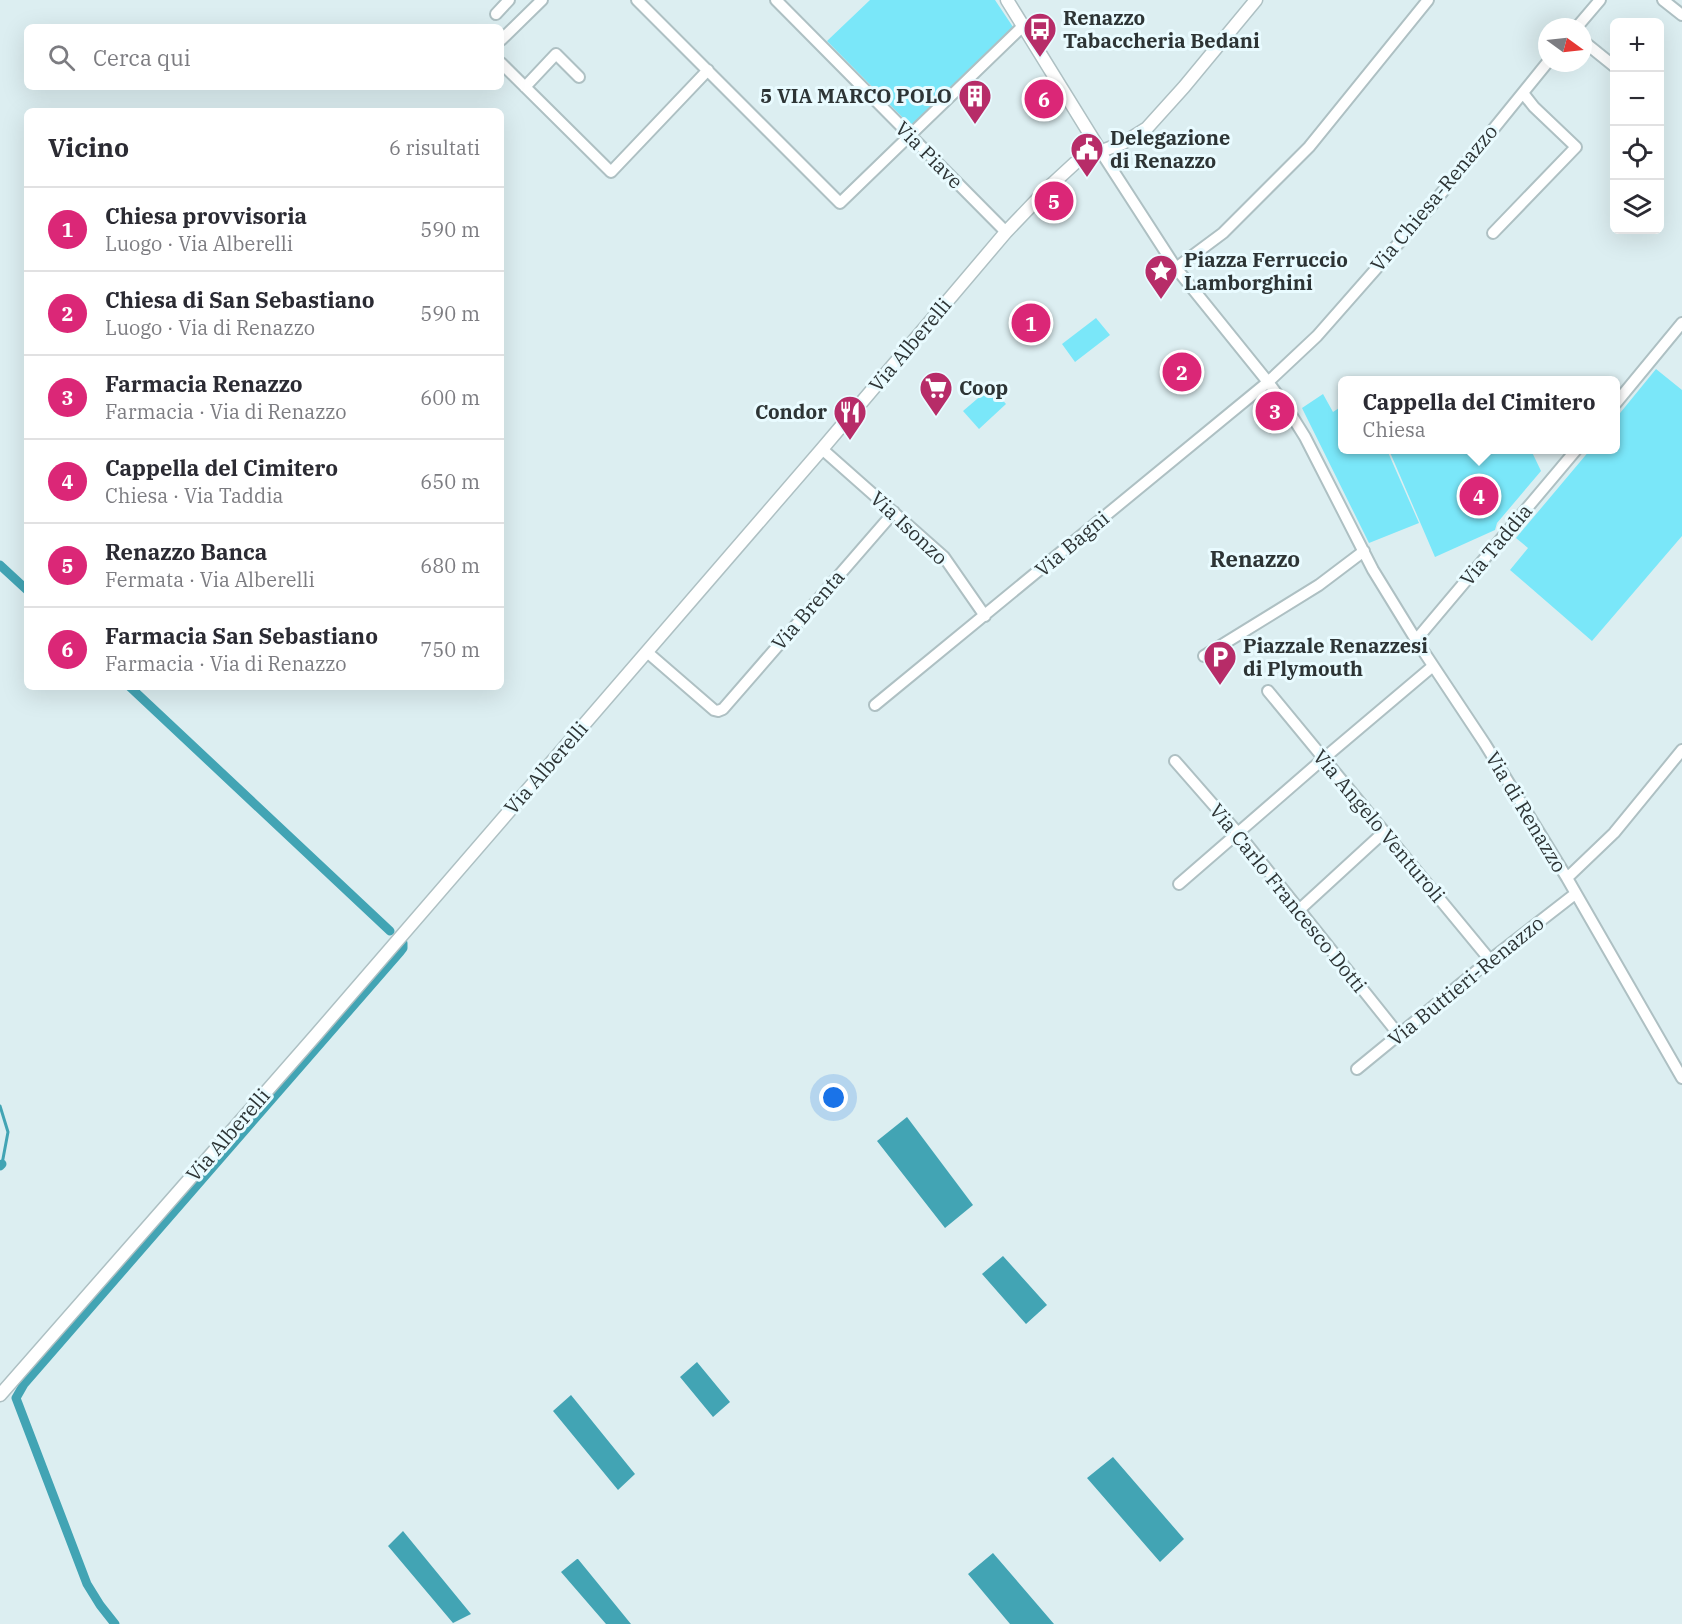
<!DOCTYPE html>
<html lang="it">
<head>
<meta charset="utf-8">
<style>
	:root { --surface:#fff; --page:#f2f2f3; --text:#2b2b33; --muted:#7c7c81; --line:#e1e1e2; --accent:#db2777 }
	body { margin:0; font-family:"IBM Plex Serif",serif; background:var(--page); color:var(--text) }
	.controls { position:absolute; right:18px; top:18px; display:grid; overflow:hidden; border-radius:9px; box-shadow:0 6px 24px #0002 }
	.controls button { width:54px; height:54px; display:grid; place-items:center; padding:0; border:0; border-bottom:2px solid var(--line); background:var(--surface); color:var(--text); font:30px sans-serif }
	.compass { position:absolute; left:1538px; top:18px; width:54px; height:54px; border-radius:50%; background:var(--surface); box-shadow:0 6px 24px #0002; rotate:105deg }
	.you { position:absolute; left:834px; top:1098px; width:21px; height:21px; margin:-15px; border:4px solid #fff; border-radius:50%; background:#1a73e8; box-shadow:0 0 0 9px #1a73e833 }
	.badge { display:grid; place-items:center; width:39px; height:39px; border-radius:50%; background:var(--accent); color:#fff; font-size:20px; font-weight:700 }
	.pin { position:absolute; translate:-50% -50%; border:3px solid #fff; box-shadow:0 2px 6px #0006 }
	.popup { position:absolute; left:1338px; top:376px; width:282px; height:78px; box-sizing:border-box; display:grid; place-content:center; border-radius:9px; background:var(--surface); filter:drop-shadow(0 2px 4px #0005); font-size:20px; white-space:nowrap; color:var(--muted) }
	.popup b { font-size:22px; color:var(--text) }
	.popup::after { content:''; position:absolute; left:50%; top:100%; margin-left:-12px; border:12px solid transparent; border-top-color:var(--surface) }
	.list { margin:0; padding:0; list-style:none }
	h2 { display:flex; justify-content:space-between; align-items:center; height:78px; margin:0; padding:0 24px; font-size:26px }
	h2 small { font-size:20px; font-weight:400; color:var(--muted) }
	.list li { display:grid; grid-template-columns:39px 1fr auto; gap:18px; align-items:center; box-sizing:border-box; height:84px; padding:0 24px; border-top:2px solid var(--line) }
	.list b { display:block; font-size:22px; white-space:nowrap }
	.list p { margin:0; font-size:20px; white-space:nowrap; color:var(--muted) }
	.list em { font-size:20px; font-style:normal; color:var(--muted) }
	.icon { flex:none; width:33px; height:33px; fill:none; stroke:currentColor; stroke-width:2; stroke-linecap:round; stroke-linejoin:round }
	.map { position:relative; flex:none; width:1682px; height:1624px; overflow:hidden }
	.search { position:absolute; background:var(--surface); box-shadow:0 6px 24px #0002; left:24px; top:24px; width:480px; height:66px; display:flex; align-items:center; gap:15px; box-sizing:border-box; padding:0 21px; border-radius:9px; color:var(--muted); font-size:22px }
	.panel { position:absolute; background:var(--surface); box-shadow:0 6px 24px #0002; left:24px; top:108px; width:480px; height:582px; border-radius:9px }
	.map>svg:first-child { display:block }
	.green { fill:#7ae7f9 }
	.water { fill:#42a4b4 }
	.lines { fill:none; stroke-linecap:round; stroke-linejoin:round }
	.stream { stroke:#42a4b4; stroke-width:3 }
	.canal { stroke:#42a4b4; stroke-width:9 }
	.minor-casing { stroke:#aec0c3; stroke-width:14 }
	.tertiary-casing { stroke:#aec0c3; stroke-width:15 }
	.minor { stroke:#fff; stroke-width:10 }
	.tertiary { stroke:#fff; stroke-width:12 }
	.labels { text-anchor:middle; stroke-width:6; stroke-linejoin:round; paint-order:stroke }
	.poi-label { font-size:20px; font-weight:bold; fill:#2d3435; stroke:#e9fbff; text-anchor:start }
	.street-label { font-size:20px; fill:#2d3435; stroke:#e9fbff }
	.quarter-label { font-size:22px; font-weight:bold; fill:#2d3435; stroke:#e9fbff }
</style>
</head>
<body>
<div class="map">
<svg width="1682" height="1624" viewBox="0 0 1682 1624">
	<rect width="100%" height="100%" fill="#dceef1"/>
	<path class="green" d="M870,0H995L1013,27L911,126L827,41Z
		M1096,318L1110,335L1075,362L1062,344Z
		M1656,369L1682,390V536L1592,641L1510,570L1528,548L1516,538L1590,450H1616V418Z
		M991,387L1006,404L979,429L963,411Z
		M1323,394L1333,412L1342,406V450H1387L1419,523L1369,543L1302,408Z
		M1389,450H1531L1541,471L1497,523L1495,530L1435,557Z"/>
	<path class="water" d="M907,1117L973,1205L945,1228L877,1141Z
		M1003,1256L1047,1305L1026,1324L982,1274Z
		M697,1362L730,1402L713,1417L680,1377Z
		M571,1395L635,1474L618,1490L553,1411Z
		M1113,1457L1184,1539L1160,1562L1087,1478Z
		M403,1531L471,1614L453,1623L388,1546Z
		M993,1553L1054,1624H1010L968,1574Z
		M577,1559H578L631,1624H606L561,1572Z"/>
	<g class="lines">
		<path class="stream" d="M0,1106L8,1132L2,1164"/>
		<path class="canal" d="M0,565L27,590
			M130,687L390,931
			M0,1166L2,1164
			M115,1624L100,1605L87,1584L16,1398L24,1384L400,952L403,948V943"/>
		<defs>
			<path id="minor" d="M637,0L840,203L1023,26
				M776,0L1006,232
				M1663,0L1682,15
				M496,14L509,0
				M1577,27L1600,0
				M501,40L542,0
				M1583,41L1614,66
				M501,63L611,172L708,70
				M525,87L556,54L579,77
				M1101,152L1176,268L1268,382L1285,405L1305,437L1373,570L1416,640L1485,744L1567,878L1682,1078
				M1493,233L1576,147L1534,107L1523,93
				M1176,268L1223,233L1309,147L1428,0
				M1616,403L1682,323
				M822,449L944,557L985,616
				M1416,640L1576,450
				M647,652L714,710L718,711L723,709L894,512
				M1204,656L1319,585L1364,551
				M1268,691L1490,960
				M875,705L1268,382L1317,336L1427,211L1547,63
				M1175,761L1238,833L1399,1035
				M1567,878L1614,833L1682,750
				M1179,884L1323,759L1433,666
				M1299,910L1384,832
				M1357,1069L1490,960L1575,894"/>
			<path id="tertiary" d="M1007,0L1101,152
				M0,1395L315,1036L822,449L1006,232L1050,186L1075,163L1088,156L1123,143L1147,128L1184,87L1256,0"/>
		</defs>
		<use href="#minor" class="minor-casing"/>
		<use href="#tertiary" class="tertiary-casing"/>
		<use href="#minor" class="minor"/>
		<use href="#tertiary" class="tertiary"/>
	</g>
	<defs>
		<symbol id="bus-pin" viewBox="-11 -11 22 30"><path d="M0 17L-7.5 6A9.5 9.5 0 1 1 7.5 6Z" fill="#b72c68" stroke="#e9fbff"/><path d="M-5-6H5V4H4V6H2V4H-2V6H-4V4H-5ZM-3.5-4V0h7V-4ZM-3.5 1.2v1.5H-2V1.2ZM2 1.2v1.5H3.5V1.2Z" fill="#fff"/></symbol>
		<symbol id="building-pin" viewBox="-11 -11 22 30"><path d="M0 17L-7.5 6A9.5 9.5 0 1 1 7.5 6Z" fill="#b72c68" stroke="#e9fbff"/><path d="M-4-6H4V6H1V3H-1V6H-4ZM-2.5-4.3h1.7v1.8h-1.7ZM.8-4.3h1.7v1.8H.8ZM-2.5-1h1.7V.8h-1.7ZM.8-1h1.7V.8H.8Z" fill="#fff"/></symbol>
		<symbol id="civic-pin" viewBox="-11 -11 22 30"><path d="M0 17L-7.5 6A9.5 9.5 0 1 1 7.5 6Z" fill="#b72c68" stroke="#e9fbff"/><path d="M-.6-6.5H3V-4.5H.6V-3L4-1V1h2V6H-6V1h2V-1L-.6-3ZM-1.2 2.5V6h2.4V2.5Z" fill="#fff"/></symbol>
		<symbol id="sight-pin" viewBox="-11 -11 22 30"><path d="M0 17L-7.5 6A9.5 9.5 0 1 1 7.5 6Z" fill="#b72c68" stroke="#e9fbff"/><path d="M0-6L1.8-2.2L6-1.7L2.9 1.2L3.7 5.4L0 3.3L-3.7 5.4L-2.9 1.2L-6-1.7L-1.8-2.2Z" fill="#fff"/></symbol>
		<symbol id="supermarket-pin" viewBox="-11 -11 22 30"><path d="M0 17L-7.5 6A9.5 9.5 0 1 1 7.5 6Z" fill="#b72c68" stroke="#e9fbff"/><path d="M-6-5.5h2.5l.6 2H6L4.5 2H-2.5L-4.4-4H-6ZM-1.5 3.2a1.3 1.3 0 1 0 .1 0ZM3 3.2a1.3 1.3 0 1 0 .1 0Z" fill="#fff"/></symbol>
		<symbol id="restaurant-pin" viewBox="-11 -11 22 30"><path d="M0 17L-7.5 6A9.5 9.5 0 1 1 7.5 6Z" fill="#b72c68" stroke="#e9fbff"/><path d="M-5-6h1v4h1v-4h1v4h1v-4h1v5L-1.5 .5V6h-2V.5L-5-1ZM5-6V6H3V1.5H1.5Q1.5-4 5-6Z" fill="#fff"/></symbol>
		<symbol id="parking-pin" viewBox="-11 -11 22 30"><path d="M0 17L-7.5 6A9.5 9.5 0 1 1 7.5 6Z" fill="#b72c68" stroke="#e9fbff"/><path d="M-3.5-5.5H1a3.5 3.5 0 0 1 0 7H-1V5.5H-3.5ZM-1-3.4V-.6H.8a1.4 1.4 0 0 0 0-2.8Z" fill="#fff"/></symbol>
	</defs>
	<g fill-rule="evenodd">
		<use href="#bus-pin" x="1021" y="10" width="38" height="52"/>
		<use href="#building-pin" x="956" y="77" width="38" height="52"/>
		<use href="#civic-pin" x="1068" y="130" width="38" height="52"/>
		<use href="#sight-pin" x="1142" y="252" width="38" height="52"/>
		<use href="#supermarket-pin" x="917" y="369" width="38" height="52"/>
		<use href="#restaurant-pin" x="831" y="393" width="38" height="52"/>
		<use href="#parking-pin" x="1201" y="638" width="38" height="52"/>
	</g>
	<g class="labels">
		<g class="poi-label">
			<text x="1063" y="25">Renazzo<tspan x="1063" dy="23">Tabaccheria Bedani</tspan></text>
			<text x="952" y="103" text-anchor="end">5 VIA MARCO POLO</text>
			<text x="1110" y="145">Delegazione<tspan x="1110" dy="23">di Renazzo</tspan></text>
			<text x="1184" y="267">Piazza Ferruccio<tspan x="1184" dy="23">Lamborghini</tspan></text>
			<text x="959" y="395">Coop</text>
			<text x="827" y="419" text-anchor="end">Condor</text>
			<text x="1243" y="653">Piazzale Renazzesi<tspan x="1243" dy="23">di Plymouth</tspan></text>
		</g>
		<g class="street-label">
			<text transform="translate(929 155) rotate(45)" y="7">Via Piave</text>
			<text transform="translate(1434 198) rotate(-50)" y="7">Via Chiesa-Renazzo</text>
			<text transform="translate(910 345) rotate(-50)" y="7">Via Alberelli</text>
			<text transform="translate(909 528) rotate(43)" y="7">Via Isonzo</text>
			<text transform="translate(1072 544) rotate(-40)" y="7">Via Bagni</text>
			<text transform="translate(1496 545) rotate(-50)" y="7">Via Taddia</text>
			<text transform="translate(808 610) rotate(-49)" y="7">Via Brenta</text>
			<text transform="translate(546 768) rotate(-49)" y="7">Via Alberelli</text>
			<text transform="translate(1526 812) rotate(59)" y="7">Via di Renazzo</text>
			<text transform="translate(1379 826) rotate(50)" y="7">Via Angelo Venturoli</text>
			<text transform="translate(1288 898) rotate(51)" y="7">Via Carlo Francesco Dotti</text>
			<text transform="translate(1466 981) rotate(-39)" y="7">Via Buttieri-Renazzo</text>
			<text transform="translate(228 1135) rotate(-49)" y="7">Via Alberelli</text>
		</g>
		<g class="quarter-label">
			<text x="1255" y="567">Renazzo</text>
		</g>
	</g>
</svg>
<div class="controls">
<button>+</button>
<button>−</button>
<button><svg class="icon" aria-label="locate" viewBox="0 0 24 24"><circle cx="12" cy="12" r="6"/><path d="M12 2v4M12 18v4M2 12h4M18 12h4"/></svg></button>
<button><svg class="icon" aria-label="layers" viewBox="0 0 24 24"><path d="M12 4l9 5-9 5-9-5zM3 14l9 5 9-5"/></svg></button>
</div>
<svg class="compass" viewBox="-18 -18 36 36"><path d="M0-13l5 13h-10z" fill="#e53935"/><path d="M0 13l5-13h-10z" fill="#7c7c81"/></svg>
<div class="you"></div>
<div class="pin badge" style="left:1031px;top:323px">1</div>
<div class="pin badge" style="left:1182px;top:372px">2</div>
<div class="pin badge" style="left:1275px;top:411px">3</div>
<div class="pin badge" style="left:1479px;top:496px">4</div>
<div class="popup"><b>Cappella del Cimitero</b>Chiesa</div>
<div class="pin badge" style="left:1054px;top:201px">5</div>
<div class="pin badge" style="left:1044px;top:99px">6</div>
<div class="search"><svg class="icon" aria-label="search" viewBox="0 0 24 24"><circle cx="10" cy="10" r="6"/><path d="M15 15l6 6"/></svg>Cerca qui</div>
<section class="panel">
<h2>Vicino<small>6 risultati</small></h2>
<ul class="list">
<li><span class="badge">1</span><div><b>Chiesa provvisoria</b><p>Luogo · Via Alberelli</p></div><em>590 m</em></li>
<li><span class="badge">2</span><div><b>Chiesa di San Sebastiano</b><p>Luogo · Via di Renazzo</p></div><em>590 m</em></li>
<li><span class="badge">3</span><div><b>Farmacia Renazzo</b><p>Farmacia · Via di Renazzo</p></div><em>600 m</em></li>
<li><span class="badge">4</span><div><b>Cappella del Cimitero</b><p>Chiesa · Via Taddia</p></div><em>650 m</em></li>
<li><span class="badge">5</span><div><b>Renazzo Banca</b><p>Fermata · Via Alberelli</p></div><em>680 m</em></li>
<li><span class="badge">6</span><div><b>Farmacia San Sebastiano</b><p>Farmacia · Via di Renazzo</p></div><em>750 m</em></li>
</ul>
</section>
</div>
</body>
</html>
